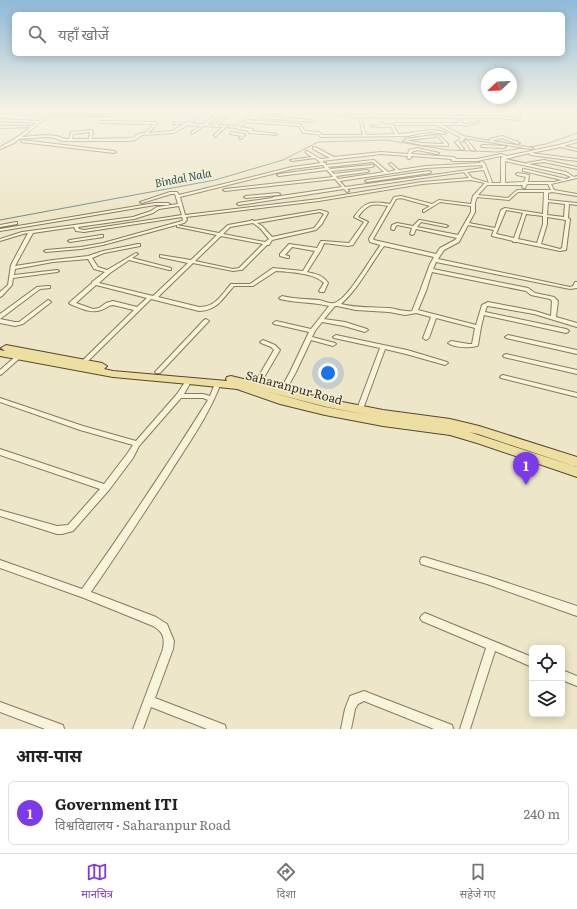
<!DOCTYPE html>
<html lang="hi">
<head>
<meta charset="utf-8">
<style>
	:root { --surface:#fff; --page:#f6f6f6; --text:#202124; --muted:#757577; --line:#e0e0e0; --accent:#7c3aed }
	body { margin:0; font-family:Literata,"Noto Sans Devanagari",serif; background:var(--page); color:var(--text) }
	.controls { position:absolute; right:12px; bottom:12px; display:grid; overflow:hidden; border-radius:6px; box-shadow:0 2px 10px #0003 }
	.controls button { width:36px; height:36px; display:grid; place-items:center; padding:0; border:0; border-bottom:1px solid var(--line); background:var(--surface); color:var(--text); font:20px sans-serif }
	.compass { position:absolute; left:481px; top:68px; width:36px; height:36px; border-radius:50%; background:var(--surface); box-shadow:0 2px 10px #0003; rotate:247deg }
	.you { position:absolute; left:328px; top:373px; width:14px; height:14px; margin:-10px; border:3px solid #fff; border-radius:50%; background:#1a73e8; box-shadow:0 0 0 6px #1a73e833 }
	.badge { display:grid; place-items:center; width:26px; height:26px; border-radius:50%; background:var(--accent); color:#fff; font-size:13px; font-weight:700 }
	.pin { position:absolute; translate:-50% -33px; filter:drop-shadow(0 1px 2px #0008) }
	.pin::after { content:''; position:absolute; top:21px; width:14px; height:12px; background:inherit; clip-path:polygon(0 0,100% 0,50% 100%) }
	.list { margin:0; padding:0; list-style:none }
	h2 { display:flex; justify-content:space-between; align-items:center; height:52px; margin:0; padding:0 16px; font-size:17px }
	h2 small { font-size:13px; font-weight:400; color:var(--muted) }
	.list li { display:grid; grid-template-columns:26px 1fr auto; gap:12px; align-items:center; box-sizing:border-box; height:64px; margin:0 8px 8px; padding:0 8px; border:1px solid var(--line); border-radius:6px }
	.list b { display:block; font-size:15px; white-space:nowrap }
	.list p { margin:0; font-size:13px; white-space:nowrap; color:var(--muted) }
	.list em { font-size:13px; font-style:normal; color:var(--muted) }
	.icon { flex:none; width:22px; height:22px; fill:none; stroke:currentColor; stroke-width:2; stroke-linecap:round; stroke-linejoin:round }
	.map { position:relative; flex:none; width:577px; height:729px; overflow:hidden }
	.search { position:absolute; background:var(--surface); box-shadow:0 2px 10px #0003; left:12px; right:12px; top:12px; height:44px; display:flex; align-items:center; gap:10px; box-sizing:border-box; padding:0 14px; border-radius:6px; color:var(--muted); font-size:15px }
	.sheet { height:124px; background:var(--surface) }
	nav { display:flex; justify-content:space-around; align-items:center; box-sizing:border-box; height:56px; border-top:1px solid var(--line); background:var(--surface); font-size:11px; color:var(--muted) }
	nav a { display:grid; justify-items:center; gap:2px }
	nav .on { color:var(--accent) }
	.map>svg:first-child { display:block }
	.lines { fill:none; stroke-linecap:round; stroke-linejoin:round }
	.stream { stroke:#6f8f8b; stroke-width:1 }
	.minor-casing { stroke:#88795e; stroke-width:2 }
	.primary-casing { stroke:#564731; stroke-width:2 }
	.minor { fill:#f8f3db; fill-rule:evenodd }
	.primary { fill:#eddfa2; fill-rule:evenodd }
	.labels { text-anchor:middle; stroke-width:3; stroke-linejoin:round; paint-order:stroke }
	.far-water-label { font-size:11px; font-style:italic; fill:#315558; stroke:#f4f0d7 }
	.street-label { font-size:12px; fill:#392f20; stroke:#f4f0d7 }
</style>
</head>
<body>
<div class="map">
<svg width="577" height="729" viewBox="0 0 577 729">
	<rect width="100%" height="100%" fill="#ede6c8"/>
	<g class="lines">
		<path class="stream" d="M0,220L215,180L283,160L318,142L386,140L448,150L498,152L546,144L577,133"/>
		<defs>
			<path id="minor" d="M0,112L56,115L115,114L147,112H152L115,116H49L22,137C33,136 45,134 56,136C61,137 63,139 69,139L71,132L92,130L93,131L92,139L133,138L140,133H145L154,124L101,123L102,121L156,122L157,124L148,133L172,131L184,124H174L173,122L187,123L200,116L183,115L182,113L202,114L207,112H209L190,123L203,124L217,114H219V116L207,124L214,125L230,112H232L217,125L237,126L247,120L300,124L305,131L319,132L322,135H363L360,122L361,117L291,113L290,112L359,115L499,116L517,118H518V112H520V118L517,120L499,118H459L462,123L466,124L478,121L479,122L466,126L461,125H442L463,136L490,141V139L502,136L520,143L517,144L502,138L492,141L533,148L531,149L464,138L463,141L459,142L464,149L462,150L455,142L460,140V137L437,125H395L394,124L395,123H459L456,118L364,117L362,122L366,135L395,134L391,127C384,126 377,128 371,126L381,125V123L382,122L383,124L393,125L398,134C414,134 431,126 446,133L445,134L431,132L421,133L408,136L321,137L318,134L303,133L299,126L248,122L239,127L253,129L252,131L277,134L276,135L249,133L248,132L249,131L237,129L236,128L226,127L215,137L214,135L223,127L204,126L192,134L191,132L201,126L188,125L174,133L142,135L135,140L128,141H62L55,138L45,137L19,139L14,143L0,149V147C12,141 21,135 31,127L0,128V126H33L37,123L0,121V119L39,121L46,116L0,113ZM90,132L89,139H72L73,134Z
				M251,112H253L248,116H246V114Z
				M262,112H266L284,114L283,115Z
				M488,112L500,113L501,114L500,115L487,114Z
				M262,116L313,120L314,121L313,122L261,118Z
				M231,132L244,134L245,135L241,139L239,138L242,136L230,134Z
				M438,134L448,144V146L422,145L403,141L405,140L422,143L444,144L437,135Z
				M434,135L435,137L407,140L405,139Z
				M22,140L114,151L116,152L114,153L21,142Z
				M467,140L475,150L474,151L471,150L465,141Z
				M577,140V142L564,146L577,149V151L561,147L531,153L577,159V161L531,155L529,154L530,153L505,159L566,172L574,177L577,176V178L551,184L554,190L577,194V196L552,192L548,193V200L577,203V205L569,204L568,218L570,219L566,250L560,251L517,242H513V241L492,236V235L494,230L468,225L459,242L444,250L438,259L570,287L573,286L575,282H577V288L570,289L436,262L433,269L528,288L535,293L554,297L558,301L556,317L577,323V327L534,314L488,306H487L485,312L566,329L568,330L569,331L568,332L566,333L484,315L481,327L478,345L477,346C469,348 455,348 448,343L451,341L469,344H472L475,328L436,318L429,338L426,340L423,338L431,317L416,313L411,314L405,315L389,312L356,310L337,306H335L324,319L345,322L367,329L368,330L365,332L344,326L322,322L315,331L312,337L335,343L336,344L333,346L311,340L296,372L285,392L284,394H280L279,392L290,372L309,332L274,324L273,323L276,321L311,329L329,306C313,302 296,303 280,299L279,298L282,296C294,299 307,299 319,300C324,301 329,304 334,303C347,301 371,257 380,246V245L370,242L369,239L388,206C373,203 368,203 358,217L368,222L353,245L348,246L324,243L321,250L307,272C316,274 323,275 328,283L324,292H320L319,291L324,283C315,273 289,272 276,271L253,286H234C222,299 218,310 199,311L151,299L86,363L84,364L81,362L82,361L134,310L113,305C108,305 106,309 101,310C91,314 80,308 70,304L69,303L70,302L92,283V282L105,272L94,269L88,259L53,262L15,269L14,275L57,270L59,271L57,272L13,278L12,285L2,296L0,297V292L8,285L11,265L28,233L23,234L0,241V239L22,232L133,217L151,211L157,207L178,204L175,194H171L142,203L140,202L170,192H177L179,195L292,167L321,163L315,158L292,161L290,160L312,157L306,153V151H307L321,159L330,158L313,149V147H315L334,157L381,152L408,154L409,150L417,148L439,153L437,154L417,150L412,152L411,154L453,157L457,159H477L501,154L507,156L559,145ZM381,154L408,156L407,158L409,159L411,158V156L452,159L451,160L453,161H477L501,156L503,157L501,158V183H491L492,182L485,164L482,161L480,162L481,163L426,166L399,170L391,163L389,164L396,170L388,172L374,160L326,165V163H324L322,161ZM505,161L564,174L571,177L566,179L524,169H523V171L562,180L554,182H528L529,175L518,173L516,174L517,175L526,177L524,182L505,183ZM373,162L384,172L338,179L336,176L367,172L369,171L367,170L334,174L331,171L372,167L374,166L372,165L330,169L328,167ZM323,165L325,168L279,174L277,175L279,176L327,170L333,177L225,189L223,190L225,191L335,179L342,187L274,197L272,198L238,203L237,204L239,205L344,189L347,192L349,191L347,189L464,172L469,178L422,182L319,199L185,215L180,197L292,169ZM482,165L483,168L345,187L340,181L426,168ZM484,170L489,183L472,178L467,172ZM471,180L485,183L473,196L471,204L439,200L432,204L401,196L394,197L390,204C371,201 365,201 354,217L364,222L349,243L323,241H321L317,248L289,244L280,254V256L287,258H289V256L285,255L292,247L315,251L303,271L273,268L250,284H231C221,295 216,307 199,307L158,297L193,263L233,271L240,270H242L267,245H269L272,240L316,230L322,224L328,213L327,212L320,210L254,221L252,220L250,221L228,225L219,233L177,225V227H178L217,235L191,260L160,255V257L188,263L153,296L99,283L110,273L129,260L169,270H171V268L132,258L138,254L136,253L107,270L98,267L92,258L104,253L140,246V244H138L103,251L88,256L53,260L15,266L33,233L74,227L76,231L84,232L182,217L183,220L182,221L103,243L81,247L46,250L44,251L46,252L81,249L103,245L184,223L187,220L186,217L319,201L422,184ZM527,184H548L551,190H517L508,198L478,195L487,185H523L522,187L524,188H525ZM518,192H544L543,214L505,208L501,210L495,228L469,223L475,212V203L477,197L509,200ZM401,198L430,206L423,210V212H424L440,202L471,206V212L458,235L417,227L421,222L446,227L448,226L446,225L420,220H419L413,226L397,223L392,225L391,229L393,230H394L396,226L397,225L412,228L410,234L412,235L414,234L416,229L457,238L455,240L440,248L436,254L374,240L373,239L396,199ZM548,202L565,204L564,217L547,215ZM179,206L182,215L84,230L79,229L78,227L134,219L153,213L159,209ZM506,210L523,213L514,238L496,234ZM320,212L324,214L318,223L314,228L272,237L262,226L257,223ZM526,214L543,216V224L537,243L518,239ZM547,217L566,220L562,248L560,249L541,244L547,224ZM253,223L260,228L269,239L265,242L223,234L230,227ZM221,236L263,244L239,268L233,269L195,261ZM384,246L434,257L430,264L420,291L412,311C404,312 397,309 389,308C373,307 357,308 341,304C359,288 370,265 384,246ZM432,272L526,291L531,295L550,299L552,301L551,316L535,311L488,302L482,305L476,325L418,310L426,291ZM96,285L147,298L137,307L113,301L106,303L99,308L93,309L76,303Z
				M483,145L504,146L506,147L504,148L482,147L481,146Z
				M544,160L577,167V169L544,162L528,164L526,163Z
				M429,171L431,172L430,173L367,182L365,181L367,180Z
				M278,193L280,194L279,195L246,198L244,197L246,196Z
				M155,203H168L170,204L168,205H155L0,231V229Z
				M16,222H17V224L0,227V225Z
				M101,235H103V237L70,242L68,241L70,240Z
				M48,286H50V288L40,289L0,319V314L37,287Z
				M48,300L50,301L51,302L50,303L23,324L15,326L0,323V319L15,322H19Z
				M206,319L209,321L208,322L160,373H156L155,372L156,371L204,320Z
				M336,335L407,350L447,362L448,363L445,365L406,354L385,349L363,409L362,411H358L357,409L380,348L334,338L333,337Z
				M508,335L577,350V354L506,338L505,337Z
				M263,340L275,345L280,350L259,386H257L254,384L274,350L271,347L261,343L260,342Z
				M506,354L577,370V374L504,357L503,356L504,355Z
				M18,355L20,356L21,357L20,358L2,374L0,375V370L16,356Z
				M503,375L577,393V397L501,378L500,377L501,376Z
				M189,378L192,380L184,394H203L210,396L216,381H220L221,383C209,415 188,444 170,473C144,513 118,553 91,592L156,617L167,624L174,641L173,649L155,698L225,725L226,729H207L151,707L143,729H133L163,649C165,637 163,632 153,626L84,598L0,568V560L82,589C126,527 168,464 208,400L203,398H181L139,446L133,458L109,490L73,531L62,534H57L0,516V510L57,526L68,525L100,489L0,455V449L104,484L127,454L133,445L80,430L0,402V398L83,426L136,441L177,394L187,379Z
				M424,557L487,576L577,606V616L487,584L424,565L421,564L420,561L421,558Z
				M425,613L532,657V667L495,651L470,729H460L486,648L422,621L420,618L422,615Z
				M562,670L577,676V686L562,680Z
				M364,691L452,725L453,729H434L364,701L358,704L355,709L351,729H341L345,709L350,696Z
				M0,702L63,725L64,729H45L0,712Z"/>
			<path id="primary" d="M6,345L102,363L107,366L104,369L113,371L227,381L226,379L227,377L231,376L327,399L383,410L450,419L479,426L577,457V467L478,434L469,432L577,467V477L477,443L450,435L383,426L325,415L280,404L237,389L189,384L113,377L0,356V350L5,351L1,348ZM265,391L327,407L368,415L325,407Z"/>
		</defs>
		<use href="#minor" class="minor-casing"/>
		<use href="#primary" class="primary-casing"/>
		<use href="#minor" class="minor"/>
		<use href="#primary" class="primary"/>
	</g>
	<linearGradient id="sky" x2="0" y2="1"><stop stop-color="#8fb9d7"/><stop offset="0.52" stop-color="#f7f4e6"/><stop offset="1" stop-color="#f7f4e6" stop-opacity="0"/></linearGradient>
	<rect width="577" height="214" fill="url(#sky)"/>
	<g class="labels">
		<g class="far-water-label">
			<text transform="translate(183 178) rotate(-11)" y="4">Bindal Nala</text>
		</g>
		<g class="street-label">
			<text transform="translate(294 388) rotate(15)" y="4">Saharanpur Road</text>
		</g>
	</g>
</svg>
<div class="controls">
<button><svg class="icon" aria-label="locate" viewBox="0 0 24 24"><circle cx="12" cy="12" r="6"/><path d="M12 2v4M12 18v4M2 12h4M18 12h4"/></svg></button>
<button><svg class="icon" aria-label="layers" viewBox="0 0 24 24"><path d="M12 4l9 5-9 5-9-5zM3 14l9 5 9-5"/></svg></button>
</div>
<svg class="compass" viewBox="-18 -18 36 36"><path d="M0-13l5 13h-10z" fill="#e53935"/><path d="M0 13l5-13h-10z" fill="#757577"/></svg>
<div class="you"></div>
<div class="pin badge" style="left:526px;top:485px">1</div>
<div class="search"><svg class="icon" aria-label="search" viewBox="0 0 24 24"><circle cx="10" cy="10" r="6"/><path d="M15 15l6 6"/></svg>यहाँ खोजें</div>
</div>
<section class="sheet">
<h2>आस-पास<small></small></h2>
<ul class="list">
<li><span class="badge">1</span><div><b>Government ITI</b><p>विश्वविद्यालय · Saharanpur Road</p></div><em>240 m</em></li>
</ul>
</section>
<nav>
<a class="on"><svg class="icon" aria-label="map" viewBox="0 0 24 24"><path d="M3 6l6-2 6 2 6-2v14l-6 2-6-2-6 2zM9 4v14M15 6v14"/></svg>मानचित्र</a>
<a><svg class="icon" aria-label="directions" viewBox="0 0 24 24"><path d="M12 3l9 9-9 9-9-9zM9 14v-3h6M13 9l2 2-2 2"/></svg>दिशा</a>
<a><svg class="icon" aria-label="saved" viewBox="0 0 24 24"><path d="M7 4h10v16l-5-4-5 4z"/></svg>सहेजे गए</a>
</nav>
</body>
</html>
